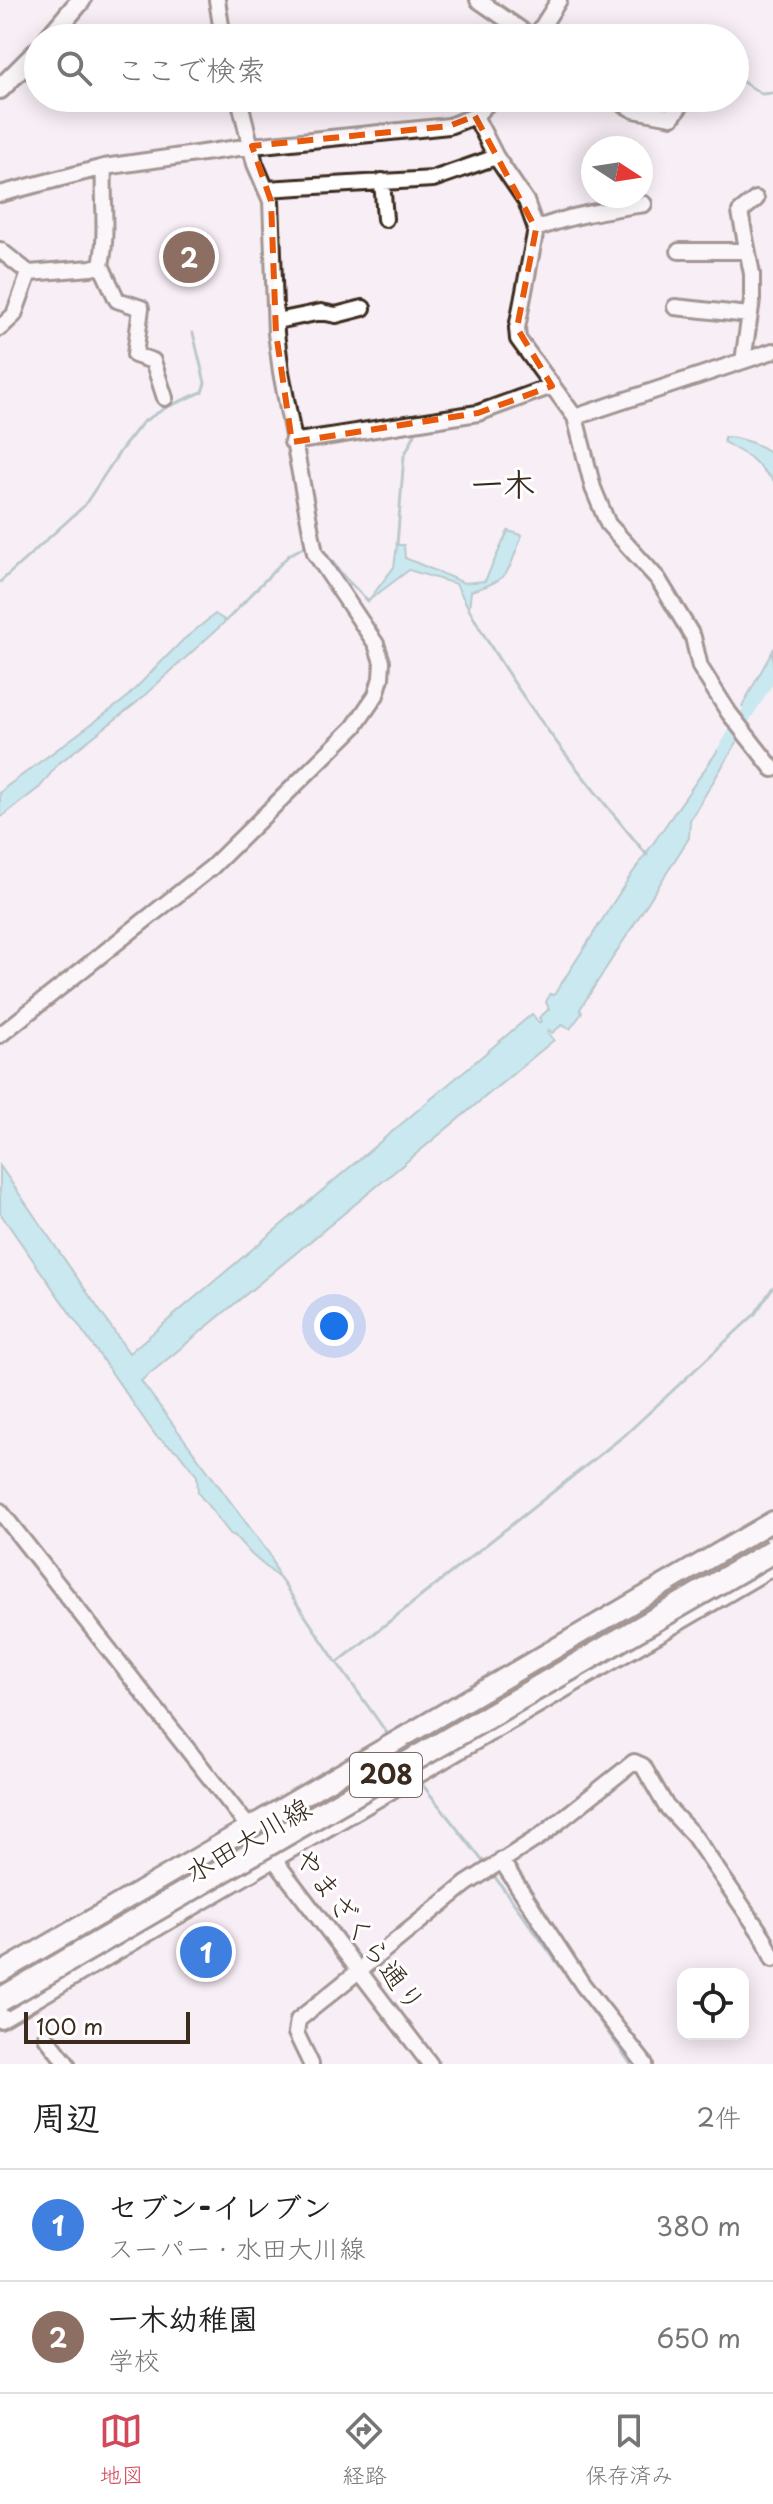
<!DOCTYPE html>
<html lang="ja">
<head>
<meta charset="utf-8">
<style>
	:root { --surface:#fff; --page:#f2f2f2; --text:#222; --muted:#767676; --line:#e0e0e0; --accent:#d1495b }
	body { margin:0; font-family:"Playpen Sans","Klee One",sans-serif; background:var(--page); color:var(--text) }
	.controls { position:absolute; right:24px; bottom:24px; display:grid; overflow:hidden; border-radius:16px; box-shadow:0 4px 20px #0003 }
	.controls button { width:72px; height:72px; display:grid; place-items:center; padding:0; border:0; border-bottom:2px solid var(--line); background:var(--surface); color:var(--text); font:40px sans-serif }
	.compass { position:absolute; left:581px; top:136px; width:72px; height:72px; border-radius:50%; background:var(--surface); box-shadow:0 4px 20px #0003; rotate:102deg }
	.scale { position:absolute; left:24px; bottom:20px; width:166px; box-sizing:border-box; padding-left:8px; border:4px solid #3b2a1e; border-top:0; font-size:22px; line-height:28px; white-space:nowrap; color:#3b2a1e; -webkit-text-stroke:6px #fff; paint-order:stroke }
	.you { position:absolute; left:334px; top:1326px; width:28px; height:28px; margin:-20px; border:6px solid #fff; border-radius:50%; background:#1a73e8; box-shadow:0 0 0 12px #1a73e833 }
	.badge { display:grid; place-items:center; width:52px; height:52px; border-radius:50%; background:var(--accent); color:#fff; font-size:26px; font-weight:700 }
	.pin { position:absolute; translate:-50% -50%; border:4px solid #fff; box-shadow:0 2px 8px #0006 }
	.list { margin:0; padding:0; list-style:none }
	h2 { display:flex; justify-content:space-between; align-items:center; height:104px; margin:0; padding:0 32px; font-size:34px }
	h2 small { font-size:26px; font-weight:400; color:var(--muted) }
	.list li { display:grid; grid-template-columns:52px 1fr auto; gap:24px; align-items:center; box-sizing:border-box; height:112px; padding:0 32px; border-top:2px solid var(--line) }
	.list b { display:block; font-size:30px; white-space:nowrap }
	.list p { margin:0; font-size:26px; white-space:nowrap; color:var(--muted) }
	.list em { font-size:26px; font-style:normal; color:var(--muted) }
	.icon { flex:none; width:44px; height:44px; fill:none; stroke:currentColor; stroke-width:2; stroke-linecap:round; stroke-linejoin:round }
	.map { position:relative; flex:none; width:773px; height:2064px; overflow:hidden }
	.search { position:absolute; background:var(--surface); box-shadow:0 4px 20px #0003; left:24px; right:24px; top:24px; height:88px; display:flex; align-items:center; gap:20px; box-sizing:border-box; padding:0 28px; border-radius:44px; color:var(--muted); font-size:30px }
	.sheet { height:328px; background:var(--surface) }
	nav { display:flex; justify-content:space-around; align-items:center; box-sizing:border-box; height:112px; border-top:2px solid var(--line); background:var(--surface); font-size:22px; color:var(--muted) }
	nav a { display:grid; justify-items:center; gap:4px }
	nav .on { color:var(--accent) }
	.map>svg:first-child { display:block }
	.water { fill:#90e1e9; stroke:#6e9898; stroke-width:2 }
	.lines { fill:none; stroke-linecap:round; stroke-linejoin:round }
	.stream { stroke:#6e9898; stroke-width:3 }
	.canal { stroke:#90e1e9; stroke-width:12 }
	.minor-casing { stroke:#3b2a1e; stroke-width:20 }
	.major-casing { stroke:#3b2a1e; stroke-width:24 }
	.minor { stroke:#fff; stroke-width:14 }
	.major { stroke:#fff; stroke-width:18 }
	.highway-bridge-casing { stroke:#3b2a1e; stroke-width:28; stroke-linecap:butt }
	.highway-bridge { stroke:#fff; stroke-width:22 }
	.marked { fill:none; stroke:#e8590c; stroke-width:6; stroke-dasharray:16 10; stroke-linejoin:round }
	.labels { text-anchor:middle; stroke-width:6; stroke-linejoin:round; paint-order:stroke }
	.shield { fill:#fff; stroke:#766a62; stroke-width:2 }
	.shield-label { font-size:26px; font-weight:bold; fill:#3b2a1e }
	.street-label { font-size:28px; fill:#3b2a1e; stroke:#fff }
	.quarter-label { font-size:32px; font-weight:bold; fill:#3b2a1e; stroke:#fff }
</style>
</head>
<body>
<div class="map">
<svg width="773" height="2064" viewBox="0 0 773 2064">
	<rect width="100%" height="100%" fill="#f8eef5"/>
	<filter id="ink" filterUnits="userSpaceOnUse"><feTurbulence type="fractalNoise" baseFrequency=".0125" numOctaves="2"/><feDisplacementMap in="SourceGraphic" scale="16" xChannelSelector="R" yChannelSelector="G"/><feConvolveMatrix kernelMatrix="1 2 1 2 8 2 1 2 1" color-interpolation-filters="sRGB"/></filter>
	<g filter="url(#ink)">
		<path class="water" d="M724,437C736,437 770,445 773,459C773,465 773,474 773,480L751,458L724,442Z
			M508,531L522,535C508,571 511,580 471,591L469,609L456,584L409,570L368,601L394,567L397,545H404L405,558L464,583L485,581Z
			M215,614L226,621L135,704L58,764L40,787L0,818V793L6,787L124,700L183,640Z
			M773,650V681L752,714L742,706Z
			M730,733L737,742L690,820L689,838L580,1009L582,1013L570,1029L562,1025L552,1033L549,1030L547,1032L554,1040L141,1381L270,1555L279,1578L252,1555L234,1535L232,1536L198,1493L197,1476L179,1453L156,1436L0,1213V1166L129,1353L532,1014L539,1023L541,1021L539,1018L549,1009L546,1002L550,994L554,995L629,878Z"/>
		<g class="lines">
			<path class="stream" d="M735,77L762,94L773,93
				M318,543L344,577L368,601
				M397,545L404,456L415,434
				M0,582L84,506L121,450L143,422L167,407L202,392L205,383L193,333
				M469,609C518,698 582,777 647,855
				M226,621L289,555L309,544
				M279,1577L337,1663L626,1434L755,1314L773,1287
				M338,1664L389,1736
				M418,1779L485,1864
				M492,1873L631,2064"/>
			<path class="canal" d="M724,750L773,672"/>
			<defs>
				<path id="minor" d="M217,0L223,38
					M478,0L533,38
					M535,38L559,0
					M612,98L634,110L672,117L686,98
					M475,116L496,157L526,201L536,229L517,328L518,339L575,417L593,488L608,524L658,579L693,637L700,667L729,713L773,769
					M382,181L385,219
					M266,189L433,179L496,157
					M0,194L104,167L252,146L449,126L475,116L493,98
					M536,229C571,215 606,210 644,204
					M0,250L29,273L91,268L101,265C108,233 102,199 104,167
					M679,251H747
					M101,265L117,300L141,308L135,355L153,361L165,398
					M675,307L749,315
					M277,321L321,312L336,315L363,308
					M0,328L14,315L29,273
					M743,361L752,300V274L740,212L756,199
					M575,417L773,351
					M292,442L478,413L552,386
					M0,1035L212,867L354,727L376,695L381,678L382,662L376,644L315,553L281,372L276,333L271,201L255,164L239,98
					M0,1511L273,1858L430,2064
					M501,1860L583,1985L645,2064
					M46,2037L67,2064
					M311,2064L296,2033L298,2020L466,1884L542,1835L634,1762L643,1766L666,1806L694,1836L764,1938L773,1959"/>
				<path id="major" d="M49,38L81,0
					M0,89L38,51
					M0,1973L773,1521
					M0,2018L773,1565"/>
			</defs>
			<use href="#minor" class="minor-casing"/>
			<use href="#major" class="major-casing"/>
			<use href="#minor" class="minor"/>
			<use href="#major" class="major"/>
			<defs>
				<path id="highway-bridge" d="M0,2000L773,1551"/>
			</defs>
			<use href="#highway-bridge" class="highway-bridge-casing"/>
			<use href="#highway-bridge" class="highway-bridge"/>
		</g>
	</g>
	<path d="M0 0H773V2064H0ZM475,116L536,229L517,328L552,386L478,413L292,442L276,333L271,201L252,146L449,126Z" fill="#f8eef5" fill-opacity=".55" fill-rule="evenodd"/>
	<path class="marked" d="M475,116L536,229L517,328L552,386L478,413L292,442L276,333L271,201L252,146L449,126Z"/>
	<g class="labels">
		<rect class="shield" x="350" y="1753" width="72" height="44" rx="6"/>
		<g class="shield-label">
			<text x="386" y="1784">208</text>
		</g>
		<g class="street-label">
			<text transform="translate(248 1840) rotate(-30)" y="10">水田大川線</text>
			<text transform="translate(360 1930) rotate(53)" y="10">やまざくら通り</text>
		</g>
		<g class="quarter-label">
			<text x="503" y="496">一木</text>
		</g>
	</g>
</svg>
<div class="controls">
<button><svg class="icon" aria-label="locate" viewBox="0 0 24 24"><circle cx="12" cy="12" r="6"/><path d="M12 2v4M12 18v4M2 12h4M18 12h4"/></svg></button>
</div>
<svg class="compass" viewBox="-18 -18 36 36"><path d="M0-13l5 13h-10z" fill="#e53935"/><path d="M0 13l5-13h-10z" fill="#767676"/></svg>
<div class="scale">100 m</div>
<div class="you"></div>
<div class="pin badge" style="left:206px;top:1952px;background:#3f7fe0">1</div>
<div class="pin badge" style="left:189px;top:257px;background:#8d6e63">2</div>
<div class="search"><svg class="icon" aria-label="search" viewBox="0 0 24 24"><circle cx="10" cy="10" r="6"/><path d="M15 15l6 6"/></svg>ここで検索</div>
</div>
<section class="sheet">
<h2>周辺<small>2件</small></h2>
<ul class="list">
<li><span class="badge" style="background:#3f7fe0">1</span><div><b>セブン-イレブン</b><p>スーパー · 水田大川線</p></div><em>380 m</em></li>
<li><span class="badge" style="background:#8d6e63">2</span><div><b>一木幼稚園</b><p>学校</p></div><em>650 m</em></li>
</ul>
</section>
<nav>
<a class="on"><svg class="icon" aria-label="map" viewBox="0 0 24 24"><path d="M3 6l6-2 6 2 6-2v14l-6 2-6-2-6 2zM9 4v14M15 6v14"/></svg>地図</a>
<a><svg class="icon" aria-label="directions" viewBox="0 0 24 24"><path d="M12 3l9 9-9 9-9-9zM9 14v-3h6M13 9l2 2-2 2"/></svg>経路</a>
<a><svg class="icon" aria-label="saved" viewBox="0 0 24 24"><path d="M7 4h10v16l-5-4-5 4z"/></svg>保存済み</a>
</nav>
</body>
</html>
